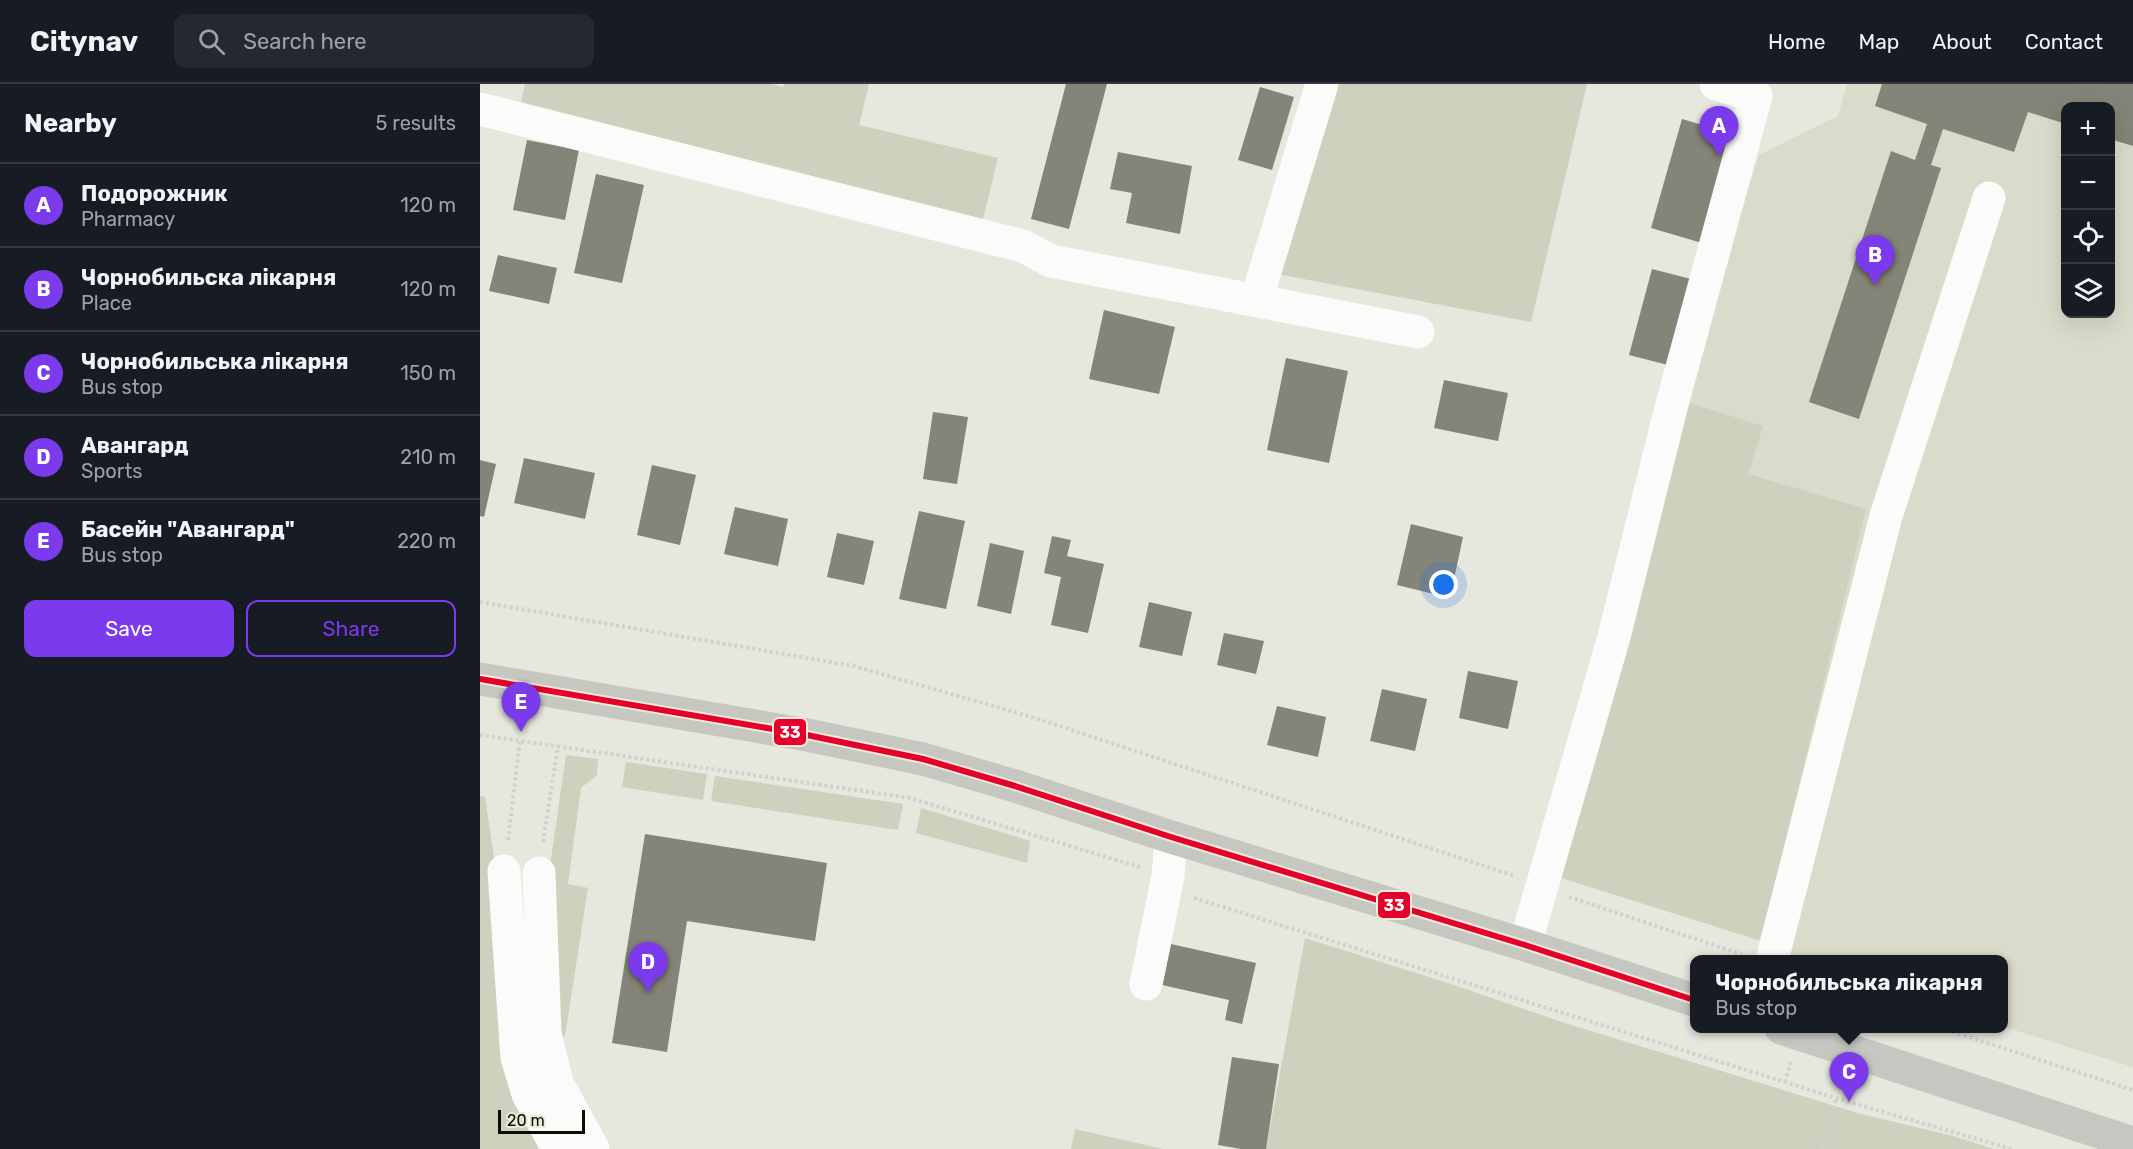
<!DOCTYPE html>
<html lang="en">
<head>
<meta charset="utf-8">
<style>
	:root { --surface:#171b24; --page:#242831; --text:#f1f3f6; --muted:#9ea1a6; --line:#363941; --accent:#7c3aed }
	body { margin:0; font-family:Rubik,sans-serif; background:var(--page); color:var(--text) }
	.controls { position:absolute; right:18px; top:18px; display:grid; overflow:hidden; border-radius:12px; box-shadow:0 6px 24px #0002 }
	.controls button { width:54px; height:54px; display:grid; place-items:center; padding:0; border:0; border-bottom:2px solid var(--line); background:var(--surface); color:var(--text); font:30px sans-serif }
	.scale { position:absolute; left:18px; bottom:15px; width:87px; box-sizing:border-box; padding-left:6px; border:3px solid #0b0c06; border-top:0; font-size:16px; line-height:21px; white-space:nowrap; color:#0b0c06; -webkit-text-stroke:4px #eaebd9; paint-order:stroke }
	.you { position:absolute; left:964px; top:501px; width:21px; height:21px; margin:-15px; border:4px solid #fff; border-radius:50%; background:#1a73e8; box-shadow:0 0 0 9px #1a73e833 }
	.badge { display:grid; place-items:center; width:39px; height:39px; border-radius:50%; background:var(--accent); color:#fff; font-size:20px; font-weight:700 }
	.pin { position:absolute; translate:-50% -50px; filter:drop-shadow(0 2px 3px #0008) }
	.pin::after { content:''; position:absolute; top:32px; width:21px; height:18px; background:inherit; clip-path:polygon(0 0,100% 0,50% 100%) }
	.popup { position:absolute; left:1210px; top:871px; width:318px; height:78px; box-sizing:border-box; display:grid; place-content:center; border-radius:12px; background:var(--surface); filter:drop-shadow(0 2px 4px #0005); font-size:20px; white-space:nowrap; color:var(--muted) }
	.popup b { font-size:22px; color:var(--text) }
	.popup::after { content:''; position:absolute; left:50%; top:100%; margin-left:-12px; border:12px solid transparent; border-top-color:var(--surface) }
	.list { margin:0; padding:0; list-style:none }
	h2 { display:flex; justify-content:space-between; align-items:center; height:78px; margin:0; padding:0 24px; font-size:26px }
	h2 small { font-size:20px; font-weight:400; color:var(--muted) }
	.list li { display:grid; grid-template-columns:39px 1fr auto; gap:18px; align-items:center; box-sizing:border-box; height:84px; padding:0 24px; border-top:2px solid var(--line) }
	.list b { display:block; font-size:22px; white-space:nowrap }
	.list p { margin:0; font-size:20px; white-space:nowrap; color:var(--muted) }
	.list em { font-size:20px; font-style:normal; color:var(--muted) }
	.actions { display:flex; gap:12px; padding:18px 24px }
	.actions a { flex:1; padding:14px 0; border:2px solid var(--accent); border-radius:12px; text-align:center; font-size:21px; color:var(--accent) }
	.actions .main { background:var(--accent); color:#fff }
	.icon { flex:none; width:33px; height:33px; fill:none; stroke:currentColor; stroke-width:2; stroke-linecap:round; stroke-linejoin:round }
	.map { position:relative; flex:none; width:1653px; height:1065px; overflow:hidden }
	header { display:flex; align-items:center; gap:36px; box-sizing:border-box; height:84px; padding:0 30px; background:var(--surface); border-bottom:2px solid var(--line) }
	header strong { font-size:28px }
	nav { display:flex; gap:33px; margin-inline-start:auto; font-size:21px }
	.search { width:420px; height:54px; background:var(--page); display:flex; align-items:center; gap:15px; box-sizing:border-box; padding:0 21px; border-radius:12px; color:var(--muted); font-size:22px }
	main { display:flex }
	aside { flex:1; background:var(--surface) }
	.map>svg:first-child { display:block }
	.built { fill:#dadbca; fill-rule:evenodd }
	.green { fill:#cfd0bd }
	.building { fill:#848478 }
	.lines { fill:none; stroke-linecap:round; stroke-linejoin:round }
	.path { stroke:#d1d1cf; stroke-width:4; stroke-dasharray:3 3; stroke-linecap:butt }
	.minor { stroke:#fbfbfa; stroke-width:33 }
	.major { stroke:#c6c7c0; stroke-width:33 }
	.bus-1-casing { stroke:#eaebd9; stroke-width:10 }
	.bus-1 { stroke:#e4002b; stroke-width:6 }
	.line-badge { stroke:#eaebd9; stroke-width:2 }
	.badge-label { font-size:16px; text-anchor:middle; font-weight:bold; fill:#fff }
</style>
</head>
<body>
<header>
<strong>Citynav</strong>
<div class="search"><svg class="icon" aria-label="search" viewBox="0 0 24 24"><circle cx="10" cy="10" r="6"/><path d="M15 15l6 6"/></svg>Search here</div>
<nav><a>Home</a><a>Map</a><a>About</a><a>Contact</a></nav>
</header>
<main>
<aside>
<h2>Nearby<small>5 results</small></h2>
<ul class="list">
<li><span class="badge">A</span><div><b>Подорожник</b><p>Pharmacy</p></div><em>120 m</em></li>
<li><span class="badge">B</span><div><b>Чорнобильска лікарня</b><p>Place</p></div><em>120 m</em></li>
<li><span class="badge">C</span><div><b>Чорнобильська лікарня</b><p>Bus stop</p></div><em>150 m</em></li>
<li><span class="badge">D</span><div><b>Авангард</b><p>Sports</p></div><em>210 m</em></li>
<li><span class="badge">E</span><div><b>Басейн &quot;Авангард&quot;</b><p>Bus stop</p></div><em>220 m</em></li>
</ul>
<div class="actions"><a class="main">Save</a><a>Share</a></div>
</aside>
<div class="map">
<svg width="1653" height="1065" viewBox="0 0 1653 1065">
	<rect width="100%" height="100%" fill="#e6e7dd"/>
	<path class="built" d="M1367,0H1653V983L1524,943V876L1318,875L1285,864L1278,855L1075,792L1203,317L1279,71L1358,32ZM1586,22H1630V230H1586Z"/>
	<path class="green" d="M45,0H292L303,3L304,0H389L379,41L518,74L502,139L38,30Z
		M853,0H1107L1051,238L797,190Z
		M1203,317L1283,342L1268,390L1386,425L1283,848L1278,856L1075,792Z
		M86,671L118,675L117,691L101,704L88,800L108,804L85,952L73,957L67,803Z
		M146,678L227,690L223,716L142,703Z
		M235,692L423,720L418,746L231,717Z
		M0,712L5,713L20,812L67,1065H0Z
		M441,724L550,757L547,779L436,749Z
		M825,854L968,899L1088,940L1381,1030L1473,1052L1514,1065H786Z
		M595,1045L683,1065H591Z"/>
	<path class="building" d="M586,0H627L589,145L551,135Z
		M1402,0H1653V62L1630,55V22H1586V40L1548,28L1534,68L1463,45L1451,81L1461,84L1379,335L1329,318L1411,67L1435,76L1447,40L1395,22Z
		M780,3L814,13L792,86L758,76Z
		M1202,35L1253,50L1222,159L1171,144Z
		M47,56L99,66L85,136L33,126Z
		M638,68L712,82L700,150L646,139L652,109L630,105Z
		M116,90L164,101L142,199L94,189Z
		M18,171L77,184L69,220L9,207Z
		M1172,185L1211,195L1188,281L1149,271Z
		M624,226L695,243L679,310L609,295Z
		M806,274L868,287L849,379L787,366Z
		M964,296L1028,309L1018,357L954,344Z
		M453,328L488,333L477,400L443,395Z
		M44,374L115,389L105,435L34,419Z
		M0,376L16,380L4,433L0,432Z
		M172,381L216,391L200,461L157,451Z
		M255,423L308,435L298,482L244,470Z
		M439,427L485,437L466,525L419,515Z
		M931,440L983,453L970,514L917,501Z
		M357,449L394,457L384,501L347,493Z
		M572,452L591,456L587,472L624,480L608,549L571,541L581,493L564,489Z
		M510,459L544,467L531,530L497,522Z
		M669,518L712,528L702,572L659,563Z
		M744,549L784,557L776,590L737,581Z
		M988,587L1038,597L1028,645L979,634Z
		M902,605L947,615L935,667L890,657Z
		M797,622L846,633L838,673L787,661Z
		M165,750L347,779L335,857L207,837L187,968L132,959Z
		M691,860L776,879L762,940L745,936L749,916L682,901Z
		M752,973L799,980L786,1065H761L738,1061Z"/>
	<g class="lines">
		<path class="path" d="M0,518L374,582L558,635L1035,792
			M0,651L430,714L660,783
			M28,756L40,656
			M63,758L78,662
			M1089,813L1261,870
			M714,814L1369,1018L1532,1065
			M1461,944L1653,1006
			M1305,998L1311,978
			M1342,1065L1356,1014"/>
		<path class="minor" d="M0,25L543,162L571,177L938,248
			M776,217L842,0
			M24,787L37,974L48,1010L78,1065
			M59,789L65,949L77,999L113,1065
			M1045,861L1134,553L1191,324L1276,12L1236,0
			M1292,876L1406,432L1509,114
			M666,900L688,792L691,753"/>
		<path class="major" d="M0,595L322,650L443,675L535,702L691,753L1045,861L1214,916
			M1301,944L1653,1059"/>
		<defs>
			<path id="bus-1" d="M0,595L322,650L443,675L535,702L691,753L1045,861L1214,916"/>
		</defs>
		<use href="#bus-1" class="bus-1-casing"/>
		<use href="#bus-1" class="bus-1"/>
	</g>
	<g class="line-badge">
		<rect x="293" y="634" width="34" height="28" rx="6" fill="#e4002b"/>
		<rect x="897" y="807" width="34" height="28" rx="6" fill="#e4002b"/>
	</g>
	<g class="badge-label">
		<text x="310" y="654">33</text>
		<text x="914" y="827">33</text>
	</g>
</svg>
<div class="controls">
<button>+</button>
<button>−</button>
<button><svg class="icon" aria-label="locate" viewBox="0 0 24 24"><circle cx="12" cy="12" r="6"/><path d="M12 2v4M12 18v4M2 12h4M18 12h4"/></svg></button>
<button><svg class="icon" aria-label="layers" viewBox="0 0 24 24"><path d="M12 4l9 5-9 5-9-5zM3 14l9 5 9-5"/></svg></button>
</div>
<div class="scale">20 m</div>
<div class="you"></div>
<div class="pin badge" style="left:1239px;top:72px">A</div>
<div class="pin badge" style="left:1395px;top:201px">B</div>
<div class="pin badge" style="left:1369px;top:1018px">C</div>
<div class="popup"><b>Чорнобильська лікарня</b>Bus stop</div>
<div class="pin badge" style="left:168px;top:908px">D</div>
<div class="pin badge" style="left:41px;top:648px">E</div>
</div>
</main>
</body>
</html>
